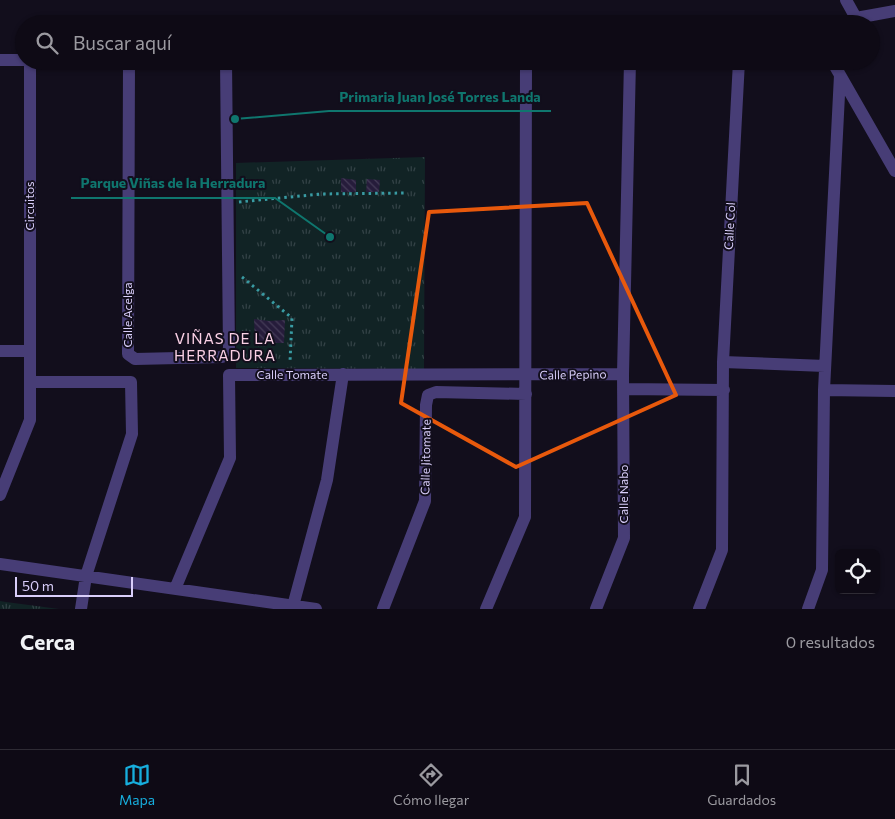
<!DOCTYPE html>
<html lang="es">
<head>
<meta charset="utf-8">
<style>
	:root { --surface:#0e0a15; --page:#1c1822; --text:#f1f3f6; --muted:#9b9aa0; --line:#2e2b34; --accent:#17aedd }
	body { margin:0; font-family:Commissioner,sans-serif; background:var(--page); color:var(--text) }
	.controls { position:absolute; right:15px; bottom:15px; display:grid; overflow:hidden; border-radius:8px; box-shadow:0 1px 4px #0004 }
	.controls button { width:45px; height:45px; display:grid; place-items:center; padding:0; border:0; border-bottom:1px solid var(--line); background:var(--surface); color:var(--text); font:25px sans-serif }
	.scale { position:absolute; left:15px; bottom:12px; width:118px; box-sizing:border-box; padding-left:5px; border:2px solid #d9cefa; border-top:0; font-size:14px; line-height:18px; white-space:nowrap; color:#d9cefa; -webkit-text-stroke:4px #120e1c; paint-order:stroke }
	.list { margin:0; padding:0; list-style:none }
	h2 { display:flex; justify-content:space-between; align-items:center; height:65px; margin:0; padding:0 20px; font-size:21px }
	h2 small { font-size:16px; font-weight:400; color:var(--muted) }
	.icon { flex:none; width:28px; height:28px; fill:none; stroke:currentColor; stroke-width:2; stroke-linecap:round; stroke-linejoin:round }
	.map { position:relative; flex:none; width:895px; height:609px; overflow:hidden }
	.search { position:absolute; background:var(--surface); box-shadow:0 1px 4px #0004; left:15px; right:15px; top:15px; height:55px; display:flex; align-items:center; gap:12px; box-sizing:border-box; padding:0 18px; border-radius:28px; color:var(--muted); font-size:19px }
	.sheet { height:140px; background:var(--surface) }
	nav { display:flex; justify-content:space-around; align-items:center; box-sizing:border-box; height:70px; border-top:1px solid var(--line); background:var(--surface); font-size:14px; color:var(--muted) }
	nav a { display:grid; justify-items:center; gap:2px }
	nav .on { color:var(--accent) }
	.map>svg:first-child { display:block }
	.grass { fill:url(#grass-tufts) }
	.building { fill:url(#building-back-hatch) }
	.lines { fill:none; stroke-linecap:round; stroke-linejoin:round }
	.path { stroke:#399ba3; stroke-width:3; stroke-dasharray:2.5 4; stroke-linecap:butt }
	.street { stroke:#473d76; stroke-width:12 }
	.marked { fill:none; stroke:#e8590c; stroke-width:4; stroke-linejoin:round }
	.labels { text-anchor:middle; stroke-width:4; stroke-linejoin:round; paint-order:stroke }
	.street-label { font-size:12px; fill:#d9cefa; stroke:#120e1c }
	.quarter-label { font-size:15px; letter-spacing:1px; fill:#fad0e5; stroke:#120e1c }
	.leader { fill:none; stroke:#0f766e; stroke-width:2 }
	.callout-dot { fill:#0f766e; stroke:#120e1c; stroke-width:2 }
	.callout-label { font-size:14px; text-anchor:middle; font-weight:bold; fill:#0f766e; stroke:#120e1c; stroke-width:4; stroke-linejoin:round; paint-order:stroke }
</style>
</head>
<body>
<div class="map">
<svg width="895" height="609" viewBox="0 0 895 609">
	<defs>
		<pattern id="grass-tufts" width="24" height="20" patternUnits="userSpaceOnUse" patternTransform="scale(1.25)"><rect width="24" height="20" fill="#112325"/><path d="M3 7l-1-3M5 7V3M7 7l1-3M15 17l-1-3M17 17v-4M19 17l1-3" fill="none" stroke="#334246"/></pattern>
		<pattern id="building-back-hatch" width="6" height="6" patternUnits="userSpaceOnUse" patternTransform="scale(1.25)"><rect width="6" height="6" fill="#261c3b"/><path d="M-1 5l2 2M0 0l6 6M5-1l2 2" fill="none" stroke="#453c58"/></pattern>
	</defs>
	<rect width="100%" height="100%" fill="#120e1c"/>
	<path class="grass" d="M425,157L424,369L236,368V163Z
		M0,601L6,602L59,609H0Z"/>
	<path class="building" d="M341,178L356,180V192H341Z
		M367,179L380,180L379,192H366Z
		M254,319L269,321L285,320L284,343H267L255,340Z"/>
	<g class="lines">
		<path class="path" d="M239,202L321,194L406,193
			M242,277L292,318L290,362"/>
		<path class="street" d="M846,0L856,18L852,24
			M856,18L895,11
			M0,60H24
			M129,61L128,354L135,359L222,357L229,350L226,61
			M832,61L895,171
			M0,351H30
			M723,362L825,366
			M31,382H131L132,434L86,576L81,609
			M623,389L724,390
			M824,390L895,391
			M0,495L30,420V61
			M0,564L316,609
			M175,589L230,458L229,375L623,374
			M293,606L327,480L343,374
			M383,609L425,501L426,405L428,395L436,392L526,394
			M486,609L525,517L526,61
			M596,609L624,538L623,374L630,61
			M699,609L722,550L723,362L739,61
			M808,609L822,570L824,390L840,75"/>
	</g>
	<path class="marked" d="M587,203L676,395L516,467L401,403L429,212Z"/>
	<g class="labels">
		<g class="street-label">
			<text transform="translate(30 206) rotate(-90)" y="4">Circuitos</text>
			<text transform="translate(730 226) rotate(-87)" y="4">Calle Col</text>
			<text transform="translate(128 315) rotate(-90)" y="4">Calle Acelga</text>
			<text x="292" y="379">Calle Tomate</text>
			<text transform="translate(573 375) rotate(-1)" y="4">Calle Pepino</text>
			<text transform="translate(426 457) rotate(-89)" y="4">Calle Jitomate</text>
			<text transform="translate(624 494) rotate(-90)" y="4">Calle Nabo</text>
		</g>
		<g class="quarter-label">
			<text x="225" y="344">VIÑAS DE LA<tspan x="225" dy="17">HERRADURA</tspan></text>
		</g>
	</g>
	<path class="leader" d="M235 119L329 111H551M330 237L275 198H71"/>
	<g class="callout-dot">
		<circle cx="235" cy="119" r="5"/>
		<circle cx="330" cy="237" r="5"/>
	</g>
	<g class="callout-label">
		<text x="440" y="102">Primaria Juan José Torres Landa</text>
		<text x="173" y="188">Parque Viñas de la Herradura</text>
	</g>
</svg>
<div class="controls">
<button><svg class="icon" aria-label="locate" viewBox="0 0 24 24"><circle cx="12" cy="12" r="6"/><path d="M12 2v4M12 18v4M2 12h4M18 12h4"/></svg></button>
</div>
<div class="scale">50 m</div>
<div class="search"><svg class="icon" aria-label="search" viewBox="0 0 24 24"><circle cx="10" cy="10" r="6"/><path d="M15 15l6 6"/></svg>Buscar aquí</div>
</div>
<section class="sheet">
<h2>Cerca<small>0 resultados</small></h2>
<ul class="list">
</ul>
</section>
<nav>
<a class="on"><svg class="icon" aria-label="map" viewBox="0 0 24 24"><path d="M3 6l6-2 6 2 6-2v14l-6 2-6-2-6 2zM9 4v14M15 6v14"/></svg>Mapa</a>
<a><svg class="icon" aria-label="directions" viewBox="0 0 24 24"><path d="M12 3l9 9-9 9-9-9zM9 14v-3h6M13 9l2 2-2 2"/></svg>Cómo llegar</a>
<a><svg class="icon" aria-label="saved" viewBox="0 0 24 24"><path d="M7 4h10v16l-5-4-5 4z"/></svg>Guardados</a>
</nav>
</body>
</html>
